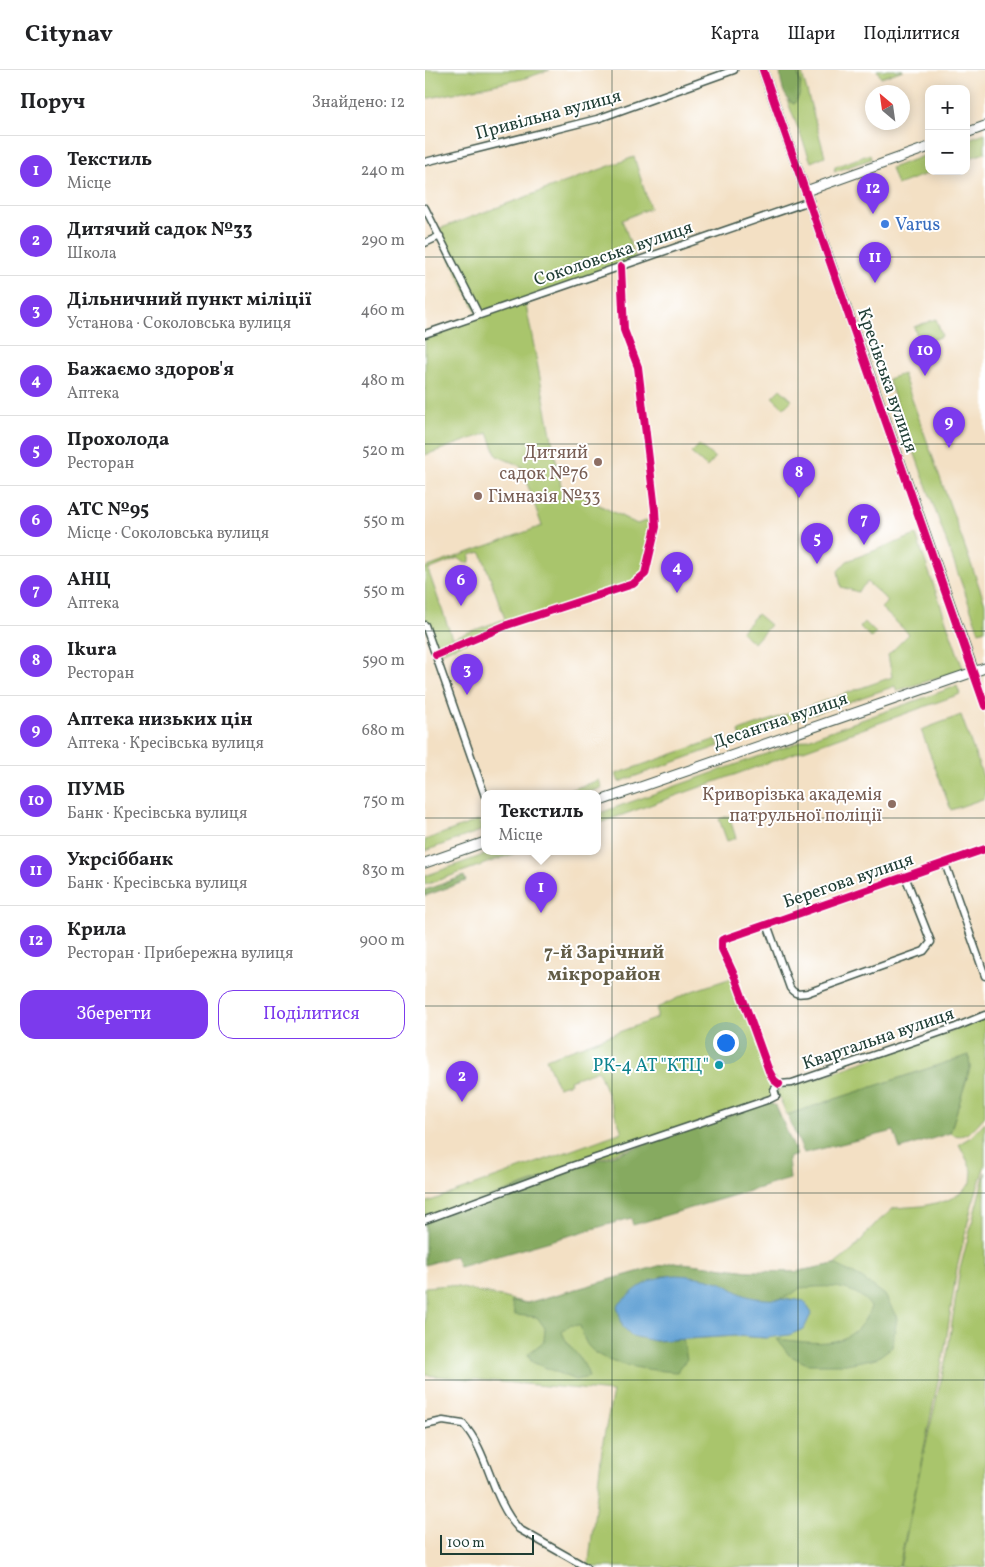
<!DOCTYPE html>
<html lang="uk">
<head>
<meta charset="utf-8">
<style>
	:root { --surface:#fff; --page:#f2f2f2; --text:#202124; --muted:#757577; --line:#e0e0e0; --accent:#7c3aed }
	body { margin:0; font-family:Vollkorn,serif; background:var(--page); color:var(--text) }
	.controls { position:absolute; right:15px; top:15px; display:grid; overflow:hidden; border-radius:10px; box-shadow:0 2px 12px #0003 }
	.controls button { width:45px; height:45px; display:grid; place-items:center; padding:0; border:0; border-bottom:1px solid var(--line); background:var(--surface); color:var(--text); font:25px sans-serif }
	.compass { position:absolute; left:440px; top:15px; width:45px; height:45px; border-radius:50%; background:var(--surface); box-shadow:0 2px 12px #0003; rotate:331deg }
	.scale { position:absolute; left:15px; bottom:12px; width:94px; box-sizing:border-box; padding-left:5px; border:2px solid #1f3d34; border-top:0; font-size:14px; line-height:18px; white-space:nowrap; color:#1f3d34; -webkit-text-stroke:4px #fff; paint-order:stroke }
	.you { position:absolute; left:300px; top:972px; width:18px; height:18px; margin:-12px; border:4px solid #fff; border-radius:50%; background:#1a73e8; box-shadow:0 0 0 8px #1a73e833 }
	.badge { display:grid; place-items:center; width:32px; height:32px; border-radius:50%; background:var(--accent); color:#fff; font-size:16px; font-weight:700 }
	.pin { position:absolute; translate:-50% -41px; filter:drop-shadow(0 1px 2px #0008) }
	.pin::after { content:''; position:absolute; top:26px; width:18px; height:15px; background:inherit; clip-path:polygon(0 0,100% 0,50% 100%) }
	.popup { position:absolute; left:56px; top:720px; width:120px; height:65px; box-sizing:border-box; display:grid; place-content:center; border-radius:10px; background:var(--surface); filter:drop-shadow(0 1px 4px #0005); font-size:16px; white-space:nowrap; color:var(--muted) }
	.popup b { font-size:19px; color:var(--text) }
	.popup::after { content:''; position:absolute; left:50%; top:100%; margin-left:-10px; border:10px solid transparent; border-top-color:var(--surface) }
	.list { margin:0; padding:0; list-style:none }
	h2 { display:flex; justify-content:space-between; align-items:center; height:65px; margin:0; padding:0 20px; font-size:21px }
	h2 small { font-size:16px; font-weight:400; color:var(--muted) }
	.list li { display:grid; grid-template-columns:32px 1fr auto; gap:15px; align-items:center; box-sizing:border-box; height:70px; padding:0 20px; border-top:1px solid var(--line) }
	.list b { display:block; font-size:19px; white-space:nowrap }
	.list p { margin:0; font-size:16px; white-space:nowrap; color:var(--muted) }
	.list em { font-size:16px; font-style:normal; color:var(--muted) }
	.actions { display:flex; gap:10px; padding:15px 20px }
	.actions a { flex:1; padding:11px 0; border:1px solid var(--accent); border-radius:15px; text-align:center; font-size:18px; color:var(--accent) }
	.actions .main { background:var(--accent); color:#fff }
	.map { position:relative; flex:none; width:560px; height:1497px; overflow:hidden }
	header { display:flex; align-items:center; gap:30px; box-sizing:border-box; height:70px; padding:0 25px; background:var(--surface); border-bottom:1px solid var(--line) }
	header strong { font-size:24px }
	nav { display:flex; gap:28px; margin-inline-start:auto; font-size:18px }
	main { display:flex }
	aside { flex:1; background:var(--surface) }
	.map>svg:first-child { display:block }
	.green { fill:#a9c56c; stroke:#648150; fill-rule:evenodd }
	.forest { fill:#86aa60; stroke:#52744a }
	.water { fill:#62a1d4; stroke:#406f84 }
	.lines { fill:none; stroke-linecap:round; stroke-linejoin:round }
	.street-casing { stroke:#3f554a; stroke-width:9 }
	.secondary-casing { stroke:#3f554a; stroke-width:11 }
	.street { stroke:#fff; stroke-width:6 }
	.secondary { stroke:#fff; stroke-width:9 }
	.cycleway-casing { stroke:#fff; stroke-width:11 }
	.cycleway { stroke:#d6006c; stroke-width:8 }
	.grid { fill:none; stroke:#1f3d34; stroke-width:1; stroke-opacity:0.55 }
	.shop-dot { fill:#3f7fe0; stroke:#fff; stroke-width:2 }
	.education-dot { fill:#8d6e63; stroke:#fff; stroke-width:2 }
	.culture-dot { fill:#0f9aa8; stroke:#fff; stroke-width:2 }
	.labels { text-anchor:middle; stroke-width:4; stroke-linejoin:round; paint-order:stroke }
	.street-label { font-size:18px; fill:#1f3d34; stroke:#fff }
	.shop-label { font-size:18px; fill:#366cbe; stroke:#fff; text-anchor:start }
	.education-label { font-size:18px; fill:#785e54; stroke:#fff; text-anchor:end }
	.culture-label { font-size:18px; fill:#0d838f; stroke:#fff; text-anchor:end }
	.neighbourhood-label { font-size:19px; font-weight:bold; fill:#635d47; stroke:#fff }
</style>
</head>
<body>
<header>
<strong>Citynav</strong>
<nav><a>Карта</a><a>Шари</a><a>Поділитися</a></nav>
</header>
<main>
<aside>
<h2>Поруч<small>Знайдено: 12</small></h2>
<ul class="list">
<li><span class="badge">1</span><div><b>Текстиль</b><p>Місце</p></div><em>240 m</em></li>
<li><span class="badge">2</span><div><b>Дитячий садок №33</b><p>Школа</p></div><em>290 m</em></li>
<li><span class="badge">3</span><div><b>Дільничний пункт міліції</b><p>Установа · Соколовська вулиця</p></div><em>460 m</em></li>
<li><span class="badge">4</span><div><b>Бажаємо здоров'я</b><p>Аптека</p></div><em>480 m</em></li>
<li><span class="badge">5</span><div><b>Прохолода</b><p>Ресторан</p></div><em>520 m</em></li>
<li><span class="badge">6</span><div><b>АТС №95</b><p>Місце · Соколовська вулиця</p></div><em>550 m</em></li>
<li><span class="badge">7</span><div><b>АНЦ</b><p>Аптека</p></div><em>550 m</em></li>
<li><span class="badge">8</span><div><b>Ikura</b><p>Ресторан</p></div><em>590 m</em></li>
<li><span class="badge">9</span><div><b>Аптека низьких цін</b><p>Аптека · Кресівська вулиця</p></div><em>680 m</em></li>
<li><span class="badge">10</span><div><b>ПУМБ</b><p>Банк · Кресівська вулиця</p></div><em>750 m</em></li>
<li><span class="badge">11</span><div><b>Укрсіббанк</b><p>Банк · Кресівська вулиця</p></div><em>830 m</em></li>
<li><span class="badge">12</span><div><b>Крила</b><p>Ресторан · Прибережна вулиця</p></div><em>900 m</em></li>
</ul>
<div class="actions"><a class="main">Зберегти</a><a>Поділитися</a></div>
</aside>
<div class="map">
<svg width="560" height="1497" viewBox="0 0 560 1497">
	<rect width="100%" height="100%" fill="#fff"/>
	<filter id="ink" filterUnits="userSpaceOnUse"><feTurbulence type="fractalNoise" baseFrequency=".02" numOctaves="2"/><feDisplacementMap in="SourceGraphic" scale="10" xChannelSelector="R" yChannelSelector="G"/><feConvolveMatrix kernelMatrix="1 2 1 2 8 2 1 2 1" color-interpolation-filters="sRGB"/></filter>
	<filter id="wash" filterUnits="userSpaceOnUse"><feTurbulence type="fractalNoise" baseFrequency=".0096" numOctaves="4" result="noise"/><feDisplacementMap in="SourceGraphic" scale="20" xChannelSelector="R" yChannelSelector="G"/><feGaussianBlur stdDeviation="1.12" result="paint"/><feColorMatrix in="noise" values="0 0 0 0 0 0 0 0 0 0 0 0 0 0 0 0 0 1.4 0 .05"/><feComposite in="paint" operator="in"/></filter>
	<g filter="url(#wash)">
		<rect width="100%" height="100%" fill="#f3e0c4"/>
		<path class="green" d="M0,0H125L97,9L0,29Z
			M372,0H376L400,86L386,92L362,30L369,34L376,14Z
			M452,0H478L456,8Z
			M560,63V83L541,89V70Z
			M445,84L446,89L409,102L410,97Z
			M504,84V101H509L472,115L466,98Z
			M209,87L225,138L197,150L212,191L100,230L136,416L212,454L223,450L231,457L220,504L208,514L82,555L11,585L0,555V498L117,456L96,396L72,386L63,363L0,385V264L53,245L11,160ZM56,482L80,549L27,568L3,500L33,488L40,493L45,492V485Z
			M511,249L517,266L495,274L489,257Z
			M478,304L560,533V560L554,562L463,309Z
			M355,319L367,330L359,338L347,327Z
			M274,375L290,388L282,397L266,383Z
			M491,465L538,599L472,621L470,616L316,669L314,661L467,607L463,585L484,564L456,538L463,531L442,512L433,522L416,517L413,501L422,491Z
			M332,544L345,555L329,573L316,562Z
			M440,552L451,563L446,568L435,557Z
			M532,616L535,624L172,754V744Z
			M536,645L560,712V728L526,740L496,660Z
			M291,669L294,676L194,712L191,704Z
			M174,710L177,718L159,724H134Z
			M304,746L311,768L302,771L294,749Z
			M54,750L58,760L0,781V770Z
			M67,782H93L0,815V806Z
			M310,907L344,1001L354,1014L351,1026L0,1150V1133L197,1062L173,1000L145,1010L146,1013L133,1017L121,989L232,948V938L267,921Z
			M560,949V1046C550,1057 540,1072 525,1063L545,998L544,985L362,1045L352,1023L356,1018L384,1011Z
			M560,1052V1095L547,1135L532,1198L520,1278L474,1497H161L164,1491L178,1371L188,1322L0,1305V1217L24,1215L102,1233L248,1192L324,1201L369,1202L410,1194L427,1181L449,1155L469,1138L497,1136L521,1131L536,1123L546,1113L547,1100L534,1074L546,1067ZM280,1208L341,1268L310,1266L230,1271Z
			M560,1102V1497H475L496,1395L523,1280L535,1199Z"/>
		<path class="forest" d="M355,0H372C376,13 378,23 369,34C357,27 356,12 355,0Z
			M39,806L41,811L0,826V820Z
			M544,985L545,998L525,1063L475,1079L469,1061L379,1083L362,1045Z
			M343,1032L351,1036L372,1085L363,1088L365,1109L208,1155L206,1148L34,1197L30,1186L0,1195V1150Z
			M248,1192L324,1201L369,1202L410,1194L438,1209L460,1225L472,1248L467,1277L452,1288L421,1294H382L364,1285L352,1269C392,1273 428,1282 446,1237C430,1213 401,1216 375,1218C359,1232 337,1235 317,1225C311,1221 304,1216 297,1214C276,1208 257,1205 236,1206L230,1271L258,1269L262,1289L252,1302C227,1300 183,1297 165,1278C159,1272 158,1264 155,1256L145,1255L137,1262C143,1279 160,1288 164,1307L150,1310L107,1292L103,1284L119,1271L120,1258L112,1247L90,1245L86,1231L102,1233Z"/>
		<path class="water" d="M252,1205C269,1206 286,1208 301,1215C308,1219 315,1224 322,1226C342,1232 359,1227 379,1231L387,1242L379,1259L364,1265L341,1268L310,1266L230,1271L207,1266L198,1257L192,1236C211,1218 225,1206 252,1205Z"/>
	</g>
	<g filter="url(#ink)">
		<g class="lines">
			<defs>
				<path id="street" d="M0,92L172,49L309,0
					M0,138L54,245
					M0,173L15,166
					M0,264L385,131
					M0,555L60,726
					M11,585L82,555L208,514L220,504L231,457L230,440L213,297L199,260L196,197
					M549,602L560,636
					M520,793L560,906
					M342,854L365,918C370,925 374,924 382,923L499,881L506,872L480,806
					M354,1014L349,1010L344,1001L310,907L297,879V870L560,779
					M354,1014L367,1013L531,957L560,945
					M0,1150L144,1097L345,1029L351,1026L349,1020L354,1014
					M0,1355L18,1351L38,1354C64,1382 66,1429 94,1459L161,1497"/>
				<path id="secondary" d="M338,0L549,602
					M541,63L560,56
					M381,121L504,77
					M172,732L560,598
					M0,793L60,772"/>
			</defs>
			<use href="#street" class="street-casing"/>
			<use href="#secondary" class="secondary-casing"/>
			<use href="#street" class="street"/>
			<use href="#secondary" class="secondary"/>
			<defs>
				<path id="cycleway" d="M338,0L560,636
					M11,585L82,555L208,514L220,504L231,457L230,440L213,297L199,260L196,197
					M354,1014L349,1010L344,1001L310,907L297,879V870L560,779"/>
			</defs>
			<use href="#cycleway" class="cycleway-casing"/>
			<use href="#cycleway" class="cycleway"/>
		</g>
	</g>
	<path class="grid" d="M187,0V1497M373,0V1497M0,187H560M0,374H560M0,561H560M0,748H560M0,936H560M0,1123H560M0,1310H560"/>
	<circle class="shop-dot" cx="460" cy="154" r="5"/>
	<g class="education-dot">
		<circle cx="173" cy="392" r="5"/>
		<circle cx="53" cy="426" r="5"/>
		<circle cx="467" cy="734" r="5"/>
	</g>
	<circle class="culture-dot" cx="294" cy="995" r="5"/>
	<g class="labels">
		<g class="street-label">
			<text transform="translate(123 44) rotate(-15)" y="6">Привільна вулиця</text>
			<text transform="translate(188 183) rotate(-19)" y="6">Соколовська вулиця</text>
			<text transform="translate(463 310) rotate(71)" y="6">Кресівська вулиця</text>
			<text transform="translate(355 650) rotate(-19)" y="6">Десантна вулиця</text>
			<text transform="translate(423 810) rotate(-19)" y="6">Берегова вулиця</text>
			<text transform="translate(453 968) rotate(-19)" y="6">Квартальна вулиця</text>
		</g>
		<g class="shop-label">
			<text x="470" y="160">Varus</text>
		</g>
		<g class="education-label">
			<text x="163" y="388">Дитяий<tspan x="163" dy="21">садок №76</tspan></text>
			<text x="63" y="432" text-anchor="start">Гімназія №33</text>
			<text x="457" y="730">Криворізька академія<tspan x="457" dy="21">патрульної поліції</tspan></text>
		</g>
		<g class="culture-label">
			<text x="284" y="1001">РК-4 АТ "КТЦ"</text>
		</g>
		<g class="neighbourhood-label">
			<text x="179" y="888">7-й Зарічний<tspan x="179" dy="22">мікрорайон</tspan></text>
		</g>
	</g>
</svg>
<div class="controls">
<button>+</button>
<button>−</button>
</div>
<svg class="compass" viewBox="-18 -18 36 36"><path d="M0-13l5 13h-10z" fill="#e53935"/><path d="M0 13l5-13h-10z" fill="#757577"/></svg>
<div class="scale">100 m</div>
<div class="you"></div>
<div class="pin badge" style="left:116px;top:843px">1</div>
<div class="popup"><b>Текстиль</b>Місце</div>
<div class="pin badge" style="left:37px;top:1032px">2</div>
<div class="pin badge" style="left:42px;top:625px">3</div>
<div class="pin badge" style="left:252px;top:523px">4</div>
<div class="pin badge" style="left:392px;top:494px">5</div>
<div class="pin badge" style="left:36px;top:536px">6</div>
<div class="pin badge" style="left:439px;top:475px">7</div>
<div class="pin badge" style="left:374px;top:428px">8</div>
<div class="pin badge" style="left:524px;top:378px">9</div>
<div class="pin badge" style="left:500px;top:306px">10</div>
<div class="pin badge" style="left:450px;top:213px">11</div>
<div class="pin badge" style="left:448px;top:144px">12</div>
</div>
</main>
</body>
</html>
